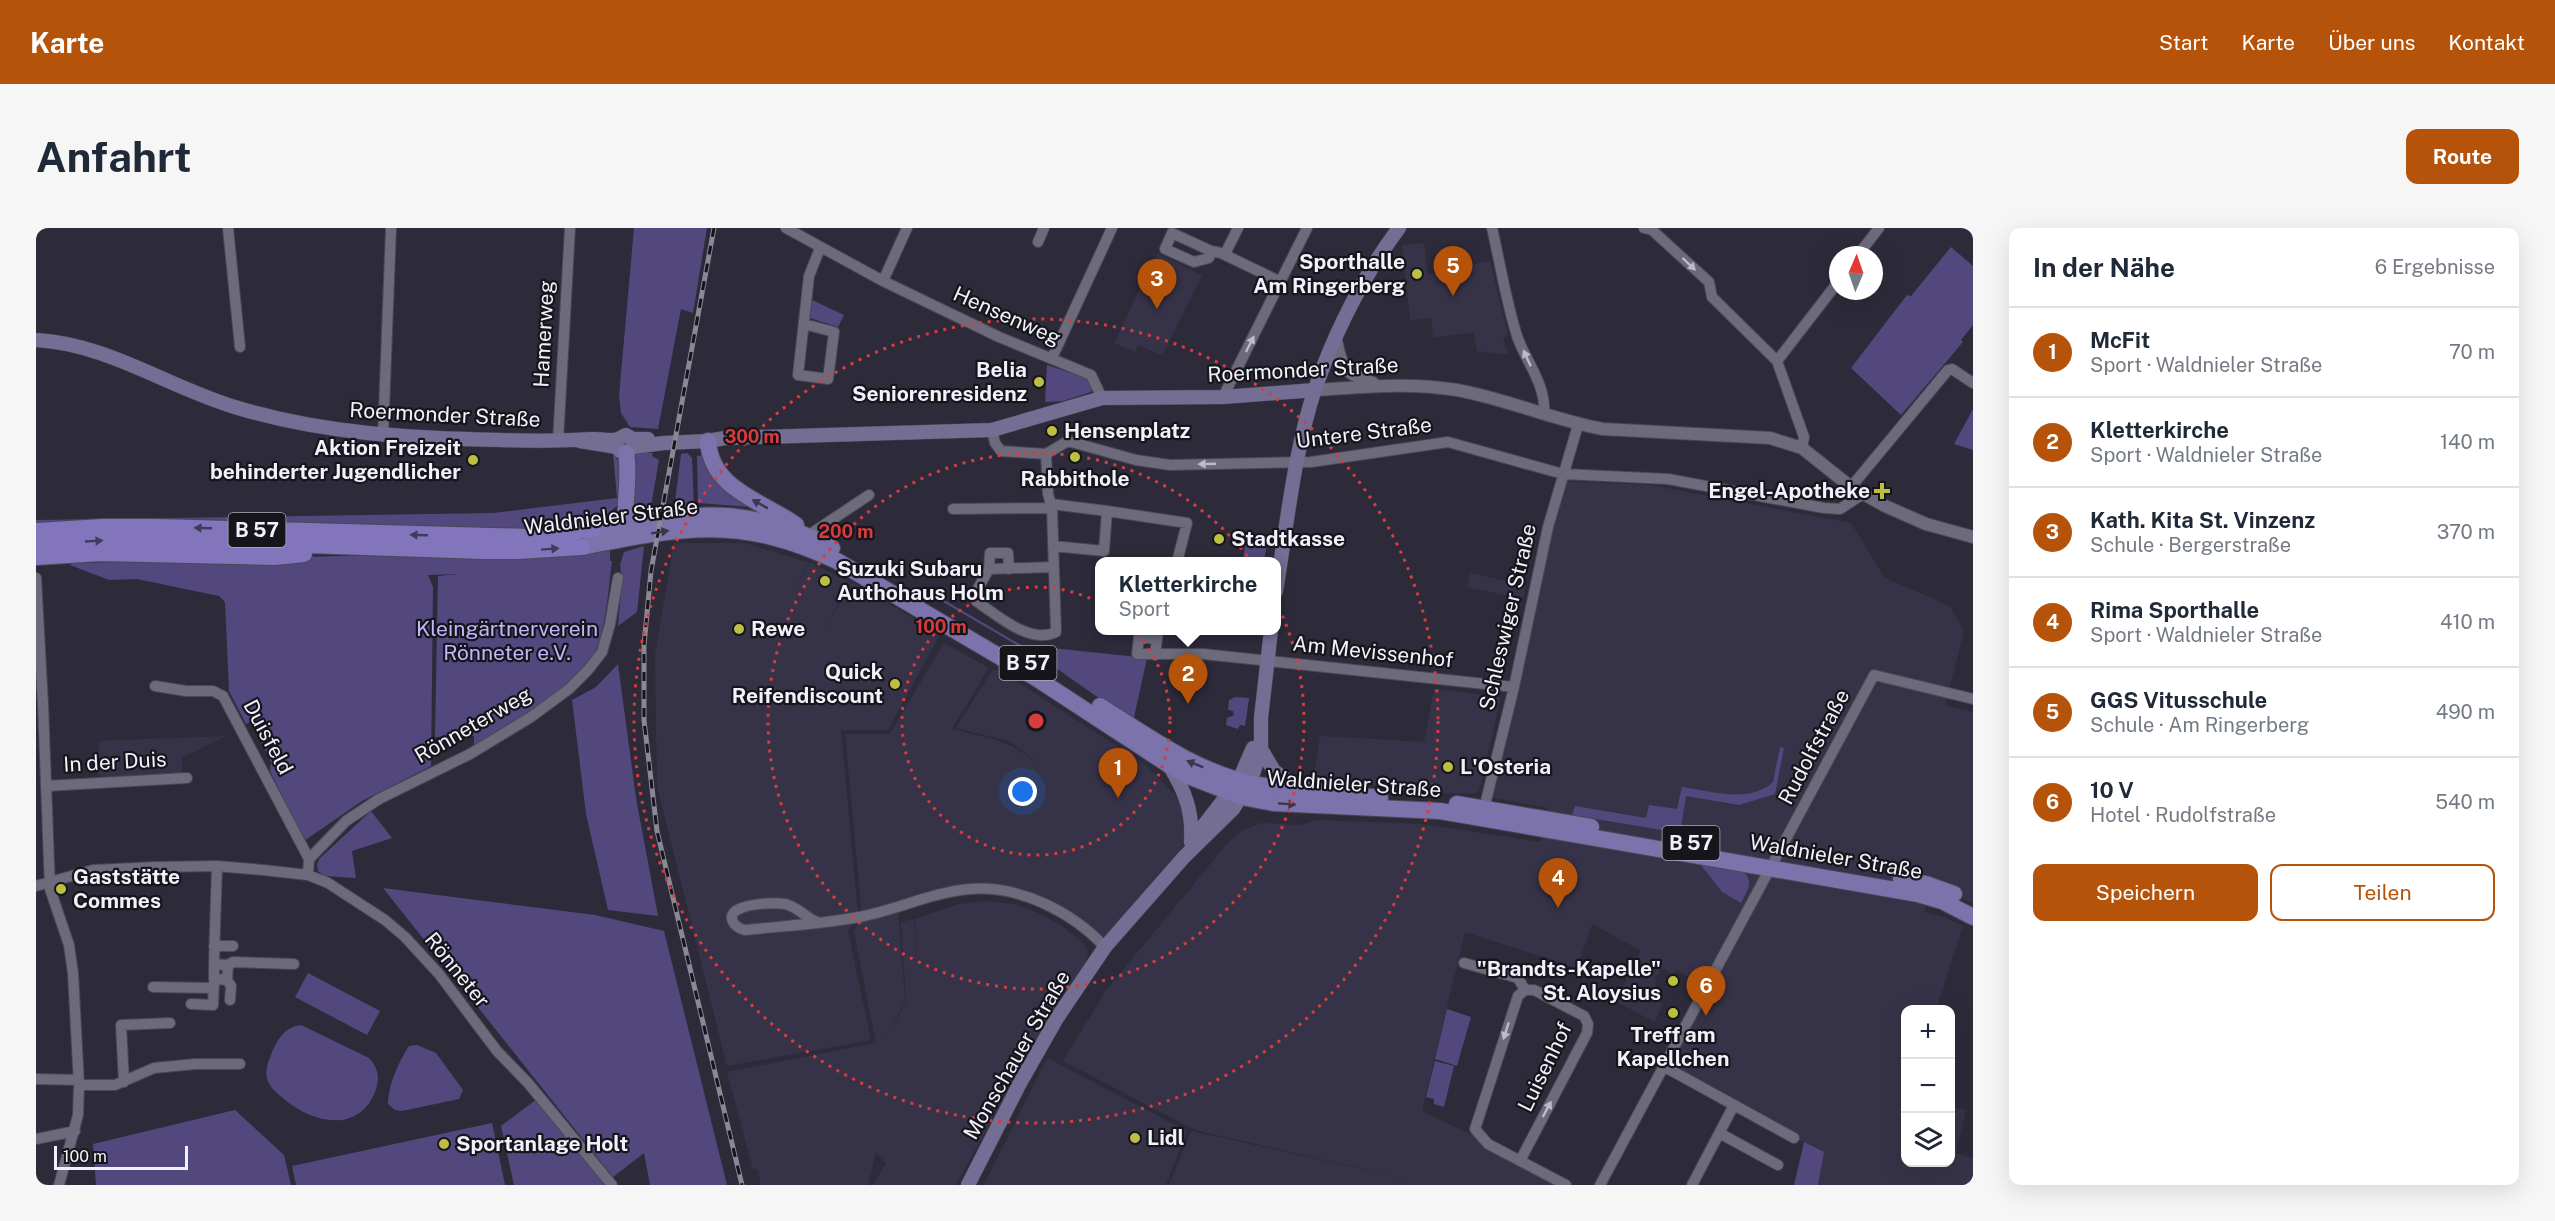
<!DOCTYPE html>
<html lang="de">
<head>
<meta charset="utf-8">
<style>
	:root { --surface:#fff; --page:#f6f6f7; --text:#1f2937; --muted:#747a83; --line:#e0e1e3; --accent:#b45309 }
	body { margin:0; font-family:"Public Sans",sans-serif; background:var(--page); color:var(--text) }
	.controls { position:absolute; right:18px; bottom:18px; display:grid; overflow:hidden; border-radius:12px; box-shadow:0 6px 24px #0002 }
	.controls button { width:54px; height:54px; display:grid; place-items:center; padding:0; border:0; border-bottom:2px solid var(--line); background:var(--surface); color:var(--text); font:30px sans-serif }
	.compass { position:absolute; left:1793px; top:18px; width:54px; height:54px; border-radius:50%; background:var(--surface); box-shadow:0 6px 24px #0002; rotate:2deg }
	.scale { position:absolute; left:18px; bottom:15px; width:134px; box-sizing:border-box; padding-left:6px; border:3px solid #f2f1fb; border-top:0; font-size:16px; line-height:21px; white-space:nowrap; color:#f2f1fb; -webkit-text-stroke:4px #15151b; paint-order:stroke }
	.you { position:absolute; left:987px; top:564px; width:21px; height:21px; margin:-15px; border:4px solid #fff; border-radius:50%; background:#1a73e8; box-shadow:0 0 0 9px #1a73e833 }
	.badge { display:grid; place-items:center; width:39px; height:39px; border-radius:50%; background:var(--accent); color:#fff; font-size:20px; font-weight:700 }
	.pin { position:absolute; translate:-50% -50px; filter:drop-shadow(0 2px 3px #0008) }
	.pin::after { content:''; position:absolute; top:32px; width:21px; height:18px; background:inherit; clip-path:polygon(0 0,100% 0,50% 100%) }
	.popup { position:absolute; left:1059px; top:329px; width:186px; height:78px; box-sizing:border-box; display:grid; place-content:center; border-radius:12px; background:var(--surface); filter:drop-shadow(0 2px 4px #0005); font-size:20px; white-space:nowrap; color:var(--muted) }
	.popup b { font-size:22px; color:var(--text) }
	.popup::after { content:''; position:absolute; left:50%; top:100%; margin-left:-12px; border:12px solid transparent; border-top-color:var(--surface) }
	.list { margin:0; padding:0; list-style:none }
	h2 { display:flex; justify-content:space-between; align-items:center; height:78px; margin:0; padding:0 24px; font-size:26px }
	h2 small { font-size:20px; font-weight:400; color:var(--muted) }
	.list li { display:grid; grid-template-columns:39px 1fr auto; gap:18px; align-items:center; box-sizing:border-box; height:90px; padding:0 24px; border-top:2px solid var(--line) }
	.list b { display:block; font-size:22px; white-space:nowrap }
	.list p { margin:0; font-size:20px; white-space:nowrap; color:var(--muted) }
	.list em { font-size:20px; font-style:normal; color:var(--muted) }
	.actions { display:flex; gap:12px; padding:18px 24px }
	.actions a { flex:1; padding:14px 0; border:2px solid var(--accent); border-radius:12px; text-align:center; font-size:21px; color:var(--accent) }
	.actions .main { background:var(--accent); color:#fff }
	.icon { flex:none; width:33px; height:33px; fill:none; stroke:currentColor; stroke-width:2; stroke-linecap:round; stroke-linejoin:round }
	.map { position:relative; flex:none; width:1937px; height:957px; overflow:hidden; border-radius:12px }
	header { display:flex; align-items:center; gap:36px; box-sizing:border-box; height:84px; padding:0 30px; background:var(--accent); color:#fff }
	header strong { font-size:28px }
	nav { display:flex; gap:33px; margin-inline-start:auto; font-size:21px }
	.intro { display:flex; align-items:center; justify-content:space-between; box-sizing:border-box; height:144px; padding:0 36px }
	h1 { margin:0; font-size:42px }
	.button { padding:15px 27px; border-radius:12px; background:var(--accent); color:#fff; font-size:21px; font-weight:700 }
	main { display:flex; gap:36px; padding:0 36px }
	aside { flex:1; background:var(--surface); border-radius:12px; box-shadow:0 6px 24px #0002 }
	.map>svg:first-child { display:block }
	.built { fill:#363348 }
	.green { fill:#52487e }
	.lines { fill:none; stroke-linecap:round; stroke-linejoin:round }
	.minor-casing { stroke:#4a4855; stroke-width:12 }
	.tertiary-casing { stroke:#4a4855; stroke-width:14 }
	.secondary-casing { stroke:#4a4855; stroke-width:15 }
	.primary-casing { stroke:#4a4855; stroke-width:18 }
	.trunk-casing { stroke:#4a4855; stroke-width:18 }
	.minor { stroke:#6c6a7b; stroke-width:10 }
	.tertiary { stroke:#6c6a7b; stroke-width:12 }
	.secondary { stroke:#746e94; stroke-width:14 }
	.primary { stroke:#7c72ac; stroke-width:16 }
	.trunk { stroke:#8275bc; stroke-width:16 }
	.rail-casing { stroke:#8a8895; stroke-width:5 }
	.rail { stroke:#15151b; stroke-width:3; stroke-dasharray:9; stroke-linecap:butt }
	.oneway { fill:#bcbbc8 }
	.oneway2 { fill:#39364e }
	.oneway3 { fill:#413b5b }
	.ring { fill:none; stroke:#d93c3d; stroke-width:3; stroke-dasharray:3 6 }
	.poi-dot { fill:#bdbf43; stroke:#15151b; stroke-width:2 }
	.labels { text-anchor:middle; stroke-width:4.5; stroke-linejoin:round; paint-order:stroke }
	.shield { fill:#15151b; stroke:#b0afb8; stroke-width:1.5 }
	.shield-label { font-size:20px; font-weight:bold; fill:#f2f1fb }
	.poi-label { font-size:21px; font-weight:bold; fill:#f2f1fb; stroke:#15151b; text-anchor:start }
	.street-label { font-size:21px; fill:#f2f1fb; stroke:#15151b }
	.park-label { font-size:21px; fill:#c0b7fa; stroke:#15151b }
	.centre { fill:#d93c3d; stroke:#15151b; stroke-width:3 }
	.ring-label { font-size:18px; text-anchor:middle; font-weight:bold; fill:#d93c3d; stroke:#15151b; stroke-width:4.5; stroke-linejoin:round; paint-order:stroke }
</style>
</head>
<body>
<header>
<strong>Karte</strong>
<nav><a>Start</a><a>Karte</a><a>Über uns</a><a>Kontakt</a></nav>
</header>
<div class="intro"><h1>Anfahrt</h1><a class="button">Route</a></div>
<main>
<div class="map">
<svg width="1937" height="957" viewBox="0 0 1937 957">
	<rect width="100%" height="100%" fill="#2d2b3a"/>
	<path class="built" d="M1388,15L1392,46L1417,43L1418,40L1454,33L1472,106L1467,111L1473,127L1441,123L1438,104L1397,110L1395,90L1374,92L1366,17Z
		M1121,25L1166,47L1126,127L1102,117L1099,124L1078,115Z
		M1527,253L1614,257L1815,295L1849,350L1914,378L1928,403L1909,477L1937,484V676L1903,657L1887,684L1908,689L1927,698L1900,781L1870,782V934H1914L1915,878L1930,882L1920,925L1937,930V957H1780L1784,923L1633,840L1675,761L1641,742L1636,746L1629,741L1624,743L1623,747L1619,748L1620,760L1617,764L1621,767L1619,771L1627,776L1618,794L1615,792L1579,773L1605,723L1556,696L1541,740L1429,704L1386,883L1446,912L1444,918L1520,957H1133L1155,903L1393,956L1159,902L1027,833L1069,764L1195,611L1206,603L1225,595L1264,597L1281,592L1386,596L1505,614L1513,580L1457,570Z
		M638,315H709L773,335L752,372L774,335L814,354L783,410L816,354L904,406L852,502H805L822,686L812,703L835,812L691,838L621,558L619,426Z
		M1434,345L1490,357L1487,371L1431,359Z
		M908,415L953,440L916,501L957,511L976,518L1006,537L973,513L920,500L957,441L966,444L1110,537L1148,576L1156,607L1069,709L1023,678L956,659L862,680L869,772L858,795L845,809L859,795L870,772L865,694L878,691L882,748L879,691L923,676L950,673L978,676L1000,684L1026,698L1047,715L1052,723L1051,732L995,820L920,957H837L850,935L840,925L832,957H725L721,941H717L691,844L840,815L818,704L825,688V678L809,506H854Z
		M1398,461L1465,469L1443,563L1439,566L1367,563L1331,555L1278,550L1284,508L1388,514Z
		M190,508L146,530V548L65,550L59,542L64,513Z
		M1011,830L1151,903L1130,957H948Z"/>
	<path class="green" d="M598,0H671L657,85L645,81L622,201L594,199L585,185L583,168Z
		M1915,19L1937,38V97L1925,112L1927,114L1865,187L1815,140L1871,67L1875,68Z
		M774,71L808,87L802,99L774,90Z
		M1011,137L1053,151L1056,161L1055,164L1027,173L1009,174Z
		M1937,181V222L1918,216Z
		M577,225L585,237L583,276L566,291L513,302L0,299V292L457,285L581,270Z
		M606,225H617L616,228L623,232L614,284L592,288L594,228Z
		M651,225L656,230L658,280L638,282L645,226Z
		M669,227L713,279L662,275L661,228Z
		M1231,316L1228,333H1207L1209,317Z
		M608,318L601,384L582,398L586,352L584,337L588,324Z
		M574,321V333H576C572,362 571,396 559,424C546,455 468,499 438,520V508L399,509L402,348L423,346L392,347L397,359L395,538L326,573L268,613L234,543L235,534L216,493L210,496L193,463L189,374L183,368L101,351L73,352L34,337L36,335Z
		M891,362L992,421L1016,420L1111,430L1097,494L1020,440L890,364Z
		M582,436L600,570L622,688L572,682L550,586L536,472L560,459Z
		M1199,469L1213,470L1209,498L1204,497L1202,501L1190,497L1191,490L1198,487L1197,483L1192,482L1193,472Z
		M1744,519L1748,520L1739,566L1703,577L1650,568L1644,605L1536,587L1539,578L1610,590L1613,577L1641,581L1646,559C1674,563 1714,576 1737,554Z
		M335,583L356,610L316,623L320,650L288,648L282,643L281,636L284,630Z
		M1665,637L1708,644C1718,654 1711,663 1705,675L1686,664Z
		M347,660L559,687L628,703L691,957H614L608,925L577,949Z
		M272,745L344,783L331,807L259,769Z
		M1411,781L1435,789L1421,838L1399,831Z
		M265,797L333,830C343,841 344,850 339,864C322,906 276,895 248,871C241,865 233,859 231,850C229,842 232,834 235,827C241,812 248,799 265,797Z
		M381,817L400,825L427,862L423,871L366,883L359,882L352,876C352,858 363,833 373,818Z
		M1399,833L1418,838L1408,879L1398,876V871L1390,869Z
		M501,871L573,957H478L465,898Z
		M199,882L248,927L255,957H60L57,916Z
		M456,895L469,957H260L256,938Z
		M1768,914L1788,924L1782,957H1758Z"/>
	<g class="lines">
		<defs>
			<path id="minor" d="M192,0L204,119
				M750,0L847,53L963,109L1055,147L1066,170
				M1456,0C1464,35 1470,73 1481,108C1490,134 1510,156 1508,185
				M1608,0L1616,2L1673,54L1676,69L1741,133L1768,209L1766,220
				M1002,14L1008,0
				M1175,23L1173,30L1158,34L1129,21L1136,5L1175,23L1185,25L1245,54
				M1189,26L1202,0
				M1822,27L1843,0
				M847,53L871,0
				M768,96L798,104L792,151L762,147L773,48L784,20
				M1016,130L1076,0
				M1741,133L1802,54
				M1187,169L1271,0
				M956,202L959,215L965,223L1010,226L1032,213L1100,232L1134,237L1275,234L1412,214L1527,246L1632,251L1788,280L1804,281L1827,266
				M347,208L355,0
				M522,213L534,0
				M1010,226L1012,266L1016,280L1020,404C994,417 961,387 940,373L941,362L953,341L1017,339
				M1815,259L1912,142L1916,141L1937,155
				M1015,276L1071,283L1068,323L1017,318
				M917,281L1016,280
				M1071,283L1151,295L1141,334
				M773,307L833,267
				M953,341L954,325H972L973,341
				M0,350L7,476L14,661L33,717L37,745L43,857L42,887L23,957
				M1120,411L1103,409L1101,426H1167L1478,459
				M1119,427L1122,402
				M119,458L150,463H177L187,468L273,631
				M10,558L151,550
				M1447,585L1478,459L1512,299L1542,197
				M272,647L273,631L310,593L343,571L434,526L495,489L533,461L552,442L566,424L574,396L582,350
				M0,658L57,642L120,639L181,638L227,642L272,647L292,655L349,692L369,709L403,746L461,823L492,855L576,957
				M781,694C770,690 761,678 749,676C738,674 713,676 703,681C689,687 698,700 709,702C747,698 786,696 823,689C860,682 897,664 934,661C984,657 1036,684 1069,719
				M178,718H197
				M1428,735L1482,750L1489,762
				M178,736L192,737L191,752L178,751C178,714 180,676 181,638
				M192,737L197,734L258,736
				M191,752L195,758L194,772
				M117,759L178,760
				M155,776L177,777L178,755
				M1627,838L1758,910
				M0,851L43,852
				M88,854L85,797L134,795
				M43,857H79L118,840L159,836H204
				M1685,906L1742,937
				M0,911L39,903
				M1484,933L1551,805L1552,796L1548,788L1498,762H1489L1482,768L1439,901L1452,916L1530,957
				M1564,957L1838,447L1937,471
				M1656,957L1698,877"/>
			<path id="tertiary" d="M1300,112C1306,142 1308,144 1337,155
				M1279,162C1329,159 1371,154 1421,162C1471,171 1517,192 1567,201L1734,210L1766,220L1815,259L1849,278L1890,296L1937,309"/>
			<path id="secondary" d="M0,112C73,116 133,160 202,180C289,206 374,210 464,212C494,213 524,213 555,211C562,210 575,214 582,211C585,210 587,208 590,207L597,211H612
				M544,213L581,219L584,223L590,225L597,219L628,215L672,213L689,210L956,202L1066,170L1187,169L1279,162
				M1240,363C1251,297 1258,224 1279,161C1299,104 1327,48 1363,0
				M1225,521L1238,543L1264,561
				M1133,537C1149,563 1157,583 1155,614
				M1161,606L1203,552L1217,520
				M932,957L984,855L1021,790L1069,719L1148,629L1197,581L1214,555L1225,521V490L1235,402"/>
			<path id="primary" d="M672,213C675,262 727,273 760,297
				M590,225C595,252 586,280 591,308
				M557,301C648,287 710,273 796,320
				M546,319C646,299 705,287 801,333L1000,450L1133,537L1150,547L1206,569L1237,575L1404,583L1882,666L1906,673L1937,689
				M1064,478C1114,510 1162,545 1221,557L1344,570
				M1421,576L1555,599
				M1865,651L1890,656L1918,666"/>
			<path id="trunk" d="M0,303L66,299H121L496,309L557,301
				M0,317L61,312H124L447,323H482L546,319
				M0,329L65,325L239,329L268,326"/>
		</defs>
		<use href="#minor" class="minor-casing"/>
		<use href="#tertiary" class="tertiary-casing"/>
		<use href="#secondary" class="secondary-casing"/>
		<use href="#primary" class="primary-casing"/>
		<use href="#trunk" class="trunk-casing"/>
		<use href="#minor" class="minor"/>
		<use href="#tertiary" class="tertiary"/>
		<use href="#secondary" class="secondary"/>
		<use href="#primary" class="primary"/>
		<use href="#trunk" class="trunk"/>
		<defs>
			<path id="rail" d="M678,0L615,343L608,417V492L621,603L706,957"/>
		</defs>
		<use href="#rail" class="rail-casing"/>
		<use href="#rail" class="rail"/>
	</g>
	<defs><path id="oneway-solid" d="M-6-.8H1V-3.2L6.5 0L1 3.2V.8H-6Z" transform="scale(1.5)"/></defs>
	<g class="oneway">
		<use href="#oneway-solid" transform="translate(1653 36) rotate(43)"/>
		<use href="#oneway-solid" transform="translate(1214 116) rotate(-63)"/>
		<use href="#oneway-solid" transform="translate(1491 130) rotate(-115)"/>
		<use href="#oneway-solid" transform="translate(1171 236) rotate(178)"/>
		<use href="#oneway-solid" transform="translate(1470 803) rotate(108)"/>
		<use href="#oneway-solid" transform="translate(1511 881) rotate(-62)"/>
	</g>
	<g class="oneway2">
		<use href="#oneway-solid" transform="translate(724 276) rotate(-151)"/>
		<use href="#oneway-solid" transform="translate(624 304) rotate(-9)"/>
		<use href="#oneway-solid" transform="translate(1159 536) rotate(-158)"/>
		<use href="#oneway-solid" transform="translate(1251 576) rotate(4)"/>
	</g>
	<g class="oneway3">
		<use href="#oneway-solid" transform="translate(167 300) rotate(-178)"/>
		<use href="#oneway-solid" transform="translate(383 307) rotate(-178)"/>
		<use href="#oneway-solid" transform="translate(58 313) rotate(-3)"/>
		<use href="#oneway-solid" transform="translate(514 321) rotate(-4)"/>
	</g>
	<g class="ring">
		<circle cx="1000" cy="493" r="134"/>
		<circle cx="1000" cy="493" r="268"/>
		<circle cx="1000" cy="493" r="402"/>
	</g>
	<g class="poi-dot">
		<circle cx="1381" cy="46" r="6"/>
		<circle cx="1003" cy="154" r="6"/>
		<circle cx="1016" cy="203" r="6"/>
		<circle cx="1039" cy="229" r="6"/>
		<circle cx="437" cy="232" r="6"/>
		<path d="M1843 254h6v6h6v6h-6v6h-6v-6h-6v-6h6z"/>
		<circle cx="1183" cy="311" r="6"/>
		<circle cx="789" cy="353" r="6"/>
		<circle cx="703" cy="401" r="6"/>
		<circle cx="859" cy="456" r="6"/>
		<circle cx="1412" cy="539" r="6"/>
		<circle cx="25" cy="661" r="6"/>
		<circle cx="1637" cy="753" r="6"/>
		<circle cx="1637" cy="785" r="6"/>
		<circle cx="1099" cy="910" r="6"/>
		<circle cx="408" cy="916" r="6"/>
	</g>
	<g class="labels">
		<g class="shield">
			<rect x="192.5" y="285" width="57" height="34" rx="4.5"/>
			<rect x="963.5" y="418" width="57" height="34" rx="4.5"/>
			<rect x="1626.5" y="598" width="57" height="34" rx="4.5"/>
		</g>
		<g class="shield-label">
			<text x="221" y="309">B 57</text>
			<text x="992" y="442">B 57</text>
			<text x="1655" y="622">B 57</text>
		</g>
		<g class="poi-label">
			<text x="1369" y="41" text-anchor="end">Sporthalle<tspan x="1369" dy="24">Am Ringerberg</tspan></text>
			<text x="991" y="149" text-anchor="end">Belia<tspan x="991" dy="24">Seniorenresidenz</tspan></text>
			<text x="1028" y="210">Hensenplatz</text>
			<text x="425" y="227" text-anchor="end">Aktion Freizeit<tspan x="425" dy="24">behinderter Jugendlicher</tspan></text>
			<text x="1039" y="258" text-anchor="middle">Rabbithole</text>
			<text x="1834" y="270" text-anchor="end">Engel-Apotheke</text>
			<text x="1195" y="318">Stadtkasse</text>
			<text x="801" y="348">Suzuki Subaru<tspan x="801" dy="24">Authohaus Holm</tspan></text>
			<text x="715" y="408">Rewe</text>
			<text x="847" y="451" text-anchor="end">Quick<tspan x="847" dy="24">Reifendiscount</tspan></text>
			<text x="1424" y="546">L'Osteria</text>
			<text x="37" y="656">Gaststätte<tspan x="37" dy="24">Commes</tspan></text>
			<text x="1625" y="748" text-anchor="end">"Brandts-Kapelle"<tspan x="1625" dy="24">St. Aloysius</tspan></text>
			<text x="1637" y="814" text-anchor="middle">Treff am<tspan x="1637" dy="24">Kapellchen</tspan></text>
			<text x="1111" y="917">Lidl</text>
			<text x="420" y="923">Sportanlage Holt</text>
		</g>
		<g class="street-label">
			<text transform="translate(971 88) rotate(24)" y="7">Hensenweg</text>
			<text transform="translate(508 106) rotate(-87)" y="7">Hamerweg</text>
			<text transform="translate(1267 142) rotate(-3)" y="7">Roermonder Straße</text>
			<text transform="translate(409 187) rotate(3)" y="7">Roermonder Straße</text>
			<text transform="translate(1328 205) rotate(-7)" y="7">Untere Straße</text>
			<text transform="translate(575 289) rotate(-7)" y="7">Waldnieler Straße</text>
			<text transform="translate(1472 389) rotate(-77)" y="7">Schleswiger Straße</text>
			<text transform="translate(1337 424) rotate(6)" y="7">Am Mevissenhof</text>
			<text transform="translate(437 497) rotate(-30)" y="7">Rönneterweg</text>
			<text transform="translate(232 509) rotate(62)" y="7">Duisfeld</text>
			<text transform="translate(1778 519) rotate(-62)" y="7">Rudolfstraße</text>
			<text transform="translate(79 534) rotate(-3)" y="7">In der Duis</text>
			<text transform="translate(1318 556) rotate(4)" y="7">Waldnieler Straße</text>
			<text transform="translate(1800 629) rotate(10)" y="7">Waldnieler Straße</text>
			<text transform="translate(421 742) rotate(51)" y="7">Rönneter</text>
			<text transform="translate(981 827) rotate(-60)" y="7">Monschauer Straße</text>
			<text transform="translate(1509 839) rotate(-64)" y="7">Luisenhof</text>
		</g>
		<g class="park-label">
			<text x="471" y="408">Kleingärtnerverein<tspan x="471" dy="24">Rönneter e.V.</tspan></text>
		</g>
	</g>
	<circle cx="1000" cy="493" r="9" class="centre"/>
	<g class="ring-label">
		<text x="716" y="215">300 m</text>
		<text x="810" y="310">200 m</text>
		<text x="905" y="405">100 m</text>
	</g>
</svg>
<div class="controls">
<button>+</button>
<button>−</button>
<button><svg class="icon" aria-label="layers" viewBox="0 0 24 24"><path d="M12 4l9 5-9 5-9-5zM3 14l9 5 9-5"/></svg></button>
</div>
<svg class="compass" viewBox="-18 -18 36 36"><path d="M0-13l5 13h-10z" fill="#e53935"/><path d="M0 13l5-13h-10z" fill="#747a83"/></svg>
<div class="scale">100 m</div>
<div class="you"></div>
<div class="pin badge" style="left:1082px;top:570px">1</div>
<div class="pin badge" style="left:1152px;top:476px">2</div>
<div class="popup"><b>Kletterkirche</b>Sport</div>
<div class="pin badge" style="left:1121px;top:81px">3</div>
<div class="pin badge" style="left:1522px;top:680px">4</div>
<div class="pin badge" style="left:1417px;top:68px">5</div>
<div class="pin badge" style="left:1670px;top:788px">6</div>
</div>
<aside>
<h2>In der Nähe<small>6 Ergebnisse</small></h2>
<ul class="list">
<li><span class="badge">1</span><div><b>McFit</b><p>Sport · Waldnieler Straße</p></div><em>70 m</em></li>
<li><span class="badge">2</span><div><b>Kletterkirche</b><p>Sport · Waldnieler Straße</p></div><em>140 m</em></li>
<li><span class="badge">3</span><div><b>Kath. Kita St. Vinzenz</b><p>Schule · Bergerstraße</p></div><em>370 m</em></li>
<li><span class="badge">4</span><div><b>Rima Sporthalle</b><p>Sport · Waldnieler Straße</p></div><em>410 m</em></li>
<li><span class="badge">5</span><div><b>GGS Vitusschule</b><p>Schule · Am Ringerberg</p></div><em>490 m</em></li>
<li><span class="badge">6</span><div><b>10 V</b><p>Hotel · Rudolfstraße</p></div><em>540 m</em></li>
</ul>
<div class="actions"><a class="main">Speichern</a><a>Teilen</a></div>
</aside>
</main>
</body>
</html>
